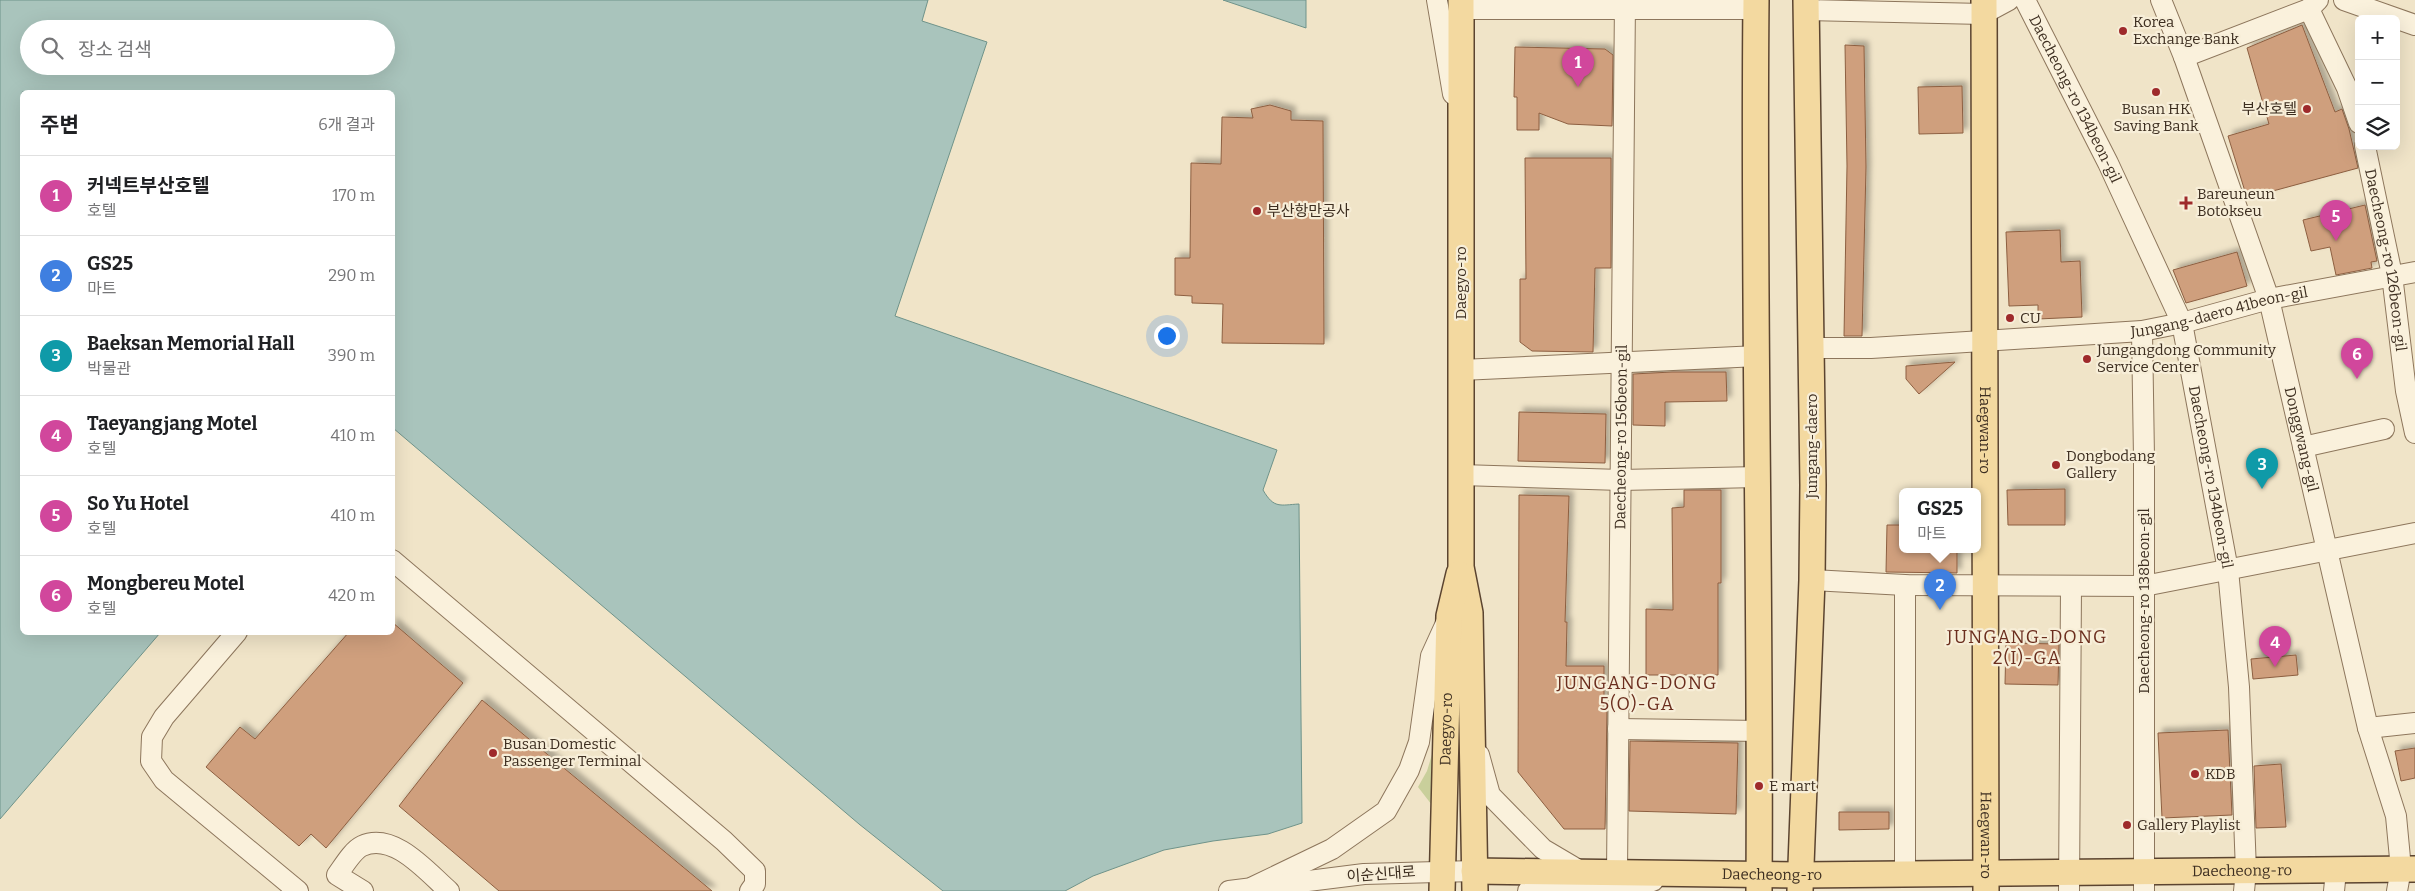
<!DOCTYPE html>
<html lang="ko">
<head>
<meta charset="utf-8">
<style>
	:root { --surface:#fff; --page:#f6f6f6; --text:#202124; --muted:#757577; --line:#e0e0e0; --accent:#7c3aed }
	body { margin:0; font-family:Bitter,"Noto Sans KR",serif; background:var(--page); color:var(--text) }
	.controls { position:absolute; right:15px; top:15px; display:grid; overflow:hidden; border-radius:8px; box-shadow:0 5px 20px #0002 }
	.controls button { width:45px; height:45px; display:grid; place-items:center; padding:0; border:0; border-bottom:1px solid var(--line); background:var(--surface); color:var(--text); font:25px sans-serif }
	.you { position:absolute; left:1166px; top:335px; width:18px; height:18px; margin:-12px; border:4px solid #fff; border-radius:50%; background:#1a73e8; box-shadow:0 0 0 8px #1a73e833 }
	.badge { display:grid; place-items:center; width:32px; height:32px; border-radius:50%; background:var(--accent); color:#fff; font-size:16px; font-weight:700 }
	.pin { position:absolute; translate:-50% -41px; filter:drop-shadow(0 1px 2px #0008) }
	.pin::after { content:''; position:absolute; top:26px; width:18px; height:15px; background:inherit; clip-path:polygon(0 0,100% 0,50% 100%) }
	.popup { position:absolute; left:1899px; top:488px; width:82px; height:65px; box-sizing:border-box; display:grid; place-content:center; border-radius:8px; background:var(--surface); filter:drop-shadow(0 1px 4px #0005); font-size:16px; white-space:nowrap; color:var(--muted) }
	.popup b { font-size:19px; color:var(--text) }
	.popup::after { content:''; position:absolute; left:50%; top:100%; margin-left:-10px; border:10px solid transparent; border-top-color:var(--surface) }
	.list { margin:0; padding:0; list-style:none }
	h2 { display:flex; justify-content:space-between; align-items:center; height:65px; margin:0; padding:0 20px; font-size:21px }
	h2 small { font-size:16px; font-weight:400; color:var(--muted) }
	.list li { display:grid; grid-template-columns:32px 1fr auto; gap:15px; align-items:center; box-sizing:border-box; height:80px; padding:0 20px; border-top:1px solid var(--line) }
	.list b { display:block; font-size:19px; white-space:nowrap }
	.list p { margin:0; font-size:16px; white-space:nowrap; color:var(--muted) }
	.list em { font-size:16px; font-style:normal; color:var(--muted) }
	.icon { flex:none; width:28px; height:28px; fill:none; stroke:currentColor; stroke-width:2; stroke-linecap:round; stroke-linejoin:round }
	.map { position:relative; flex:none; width:2415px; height:891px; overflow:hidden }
	.search { position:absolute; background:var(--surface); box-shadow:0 5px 20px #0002; left:20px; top:20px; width:375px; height:55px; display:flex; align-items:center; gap:12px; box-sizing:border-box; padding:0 18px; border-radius:28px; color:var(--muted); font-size:19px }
	.panel { position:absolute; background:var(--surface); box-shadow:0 5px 20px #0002; left:20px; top:90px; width:375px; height:545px; border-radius:8px }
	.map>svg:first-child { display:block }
	.green { fill:#c9cf9b }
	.water { fill:#a9c4bc; stroke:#6f938a; fill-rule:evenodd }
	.building { fill:#cf9f7d; stroke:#8d5f41; filter:url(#shadow) }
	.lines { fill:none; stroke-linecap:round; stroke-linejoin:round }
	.minor-casing { stroke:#8d765c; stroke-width:22 }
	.major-casing { stroke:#5b4430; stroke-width:28 }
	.minor { stroke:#faf1dc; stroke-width:20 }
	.major { stroke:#f3d9a0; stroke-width:25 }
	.poi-dot { fill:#9e2a2b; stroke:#f7eed8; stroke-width:2 }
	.labels { text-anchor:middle; stroke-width:4.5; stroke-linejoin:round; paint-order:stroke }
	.poi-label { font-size:15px; fill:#3d2e20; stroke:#f7eed8; text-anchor:start }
	.street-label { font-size:15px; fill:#3d2e20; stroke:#f7eed8 }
	.quarter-label { font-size:18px; letter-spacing:1px; fill:#6b2e1e; stroke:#f7eed8 }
</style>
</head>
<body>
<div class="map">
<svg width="2415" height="891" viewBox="0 0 2415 891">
	<defs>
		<filter id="shadow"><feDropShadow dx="4.5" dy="-4.5" stdDeviation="2.5" flood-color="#0004"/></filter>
	</defs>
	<rect width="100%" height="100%" fill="#f0e4c8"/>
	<path class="green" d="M1433,751L1439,753L1435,809L1418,787L1427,771Z"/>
	<path class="water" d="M0,0H928L922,21L987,42L895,316L1277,450L1263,490C1274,509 1280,505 1299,504L1302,823L1268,834L1213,841L1164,850L1093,876L1065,891H943L859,824L393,428L392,92H22V632L160,633L0,819ZM29,29H386V66H29Z
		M1223,0H1306V28Z"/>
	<path class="building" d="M2302,25L2335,112L2342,109L2349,129L2358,168L2247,198L2228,136L2269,124L2247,48Z
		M1845,45L1864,46L1866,167L1862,336H1844L1847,166Z
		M1515,47L1605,49L1613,55L1612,126L1568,124L1539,113V130H1517V97H1514Z
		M1962,86L1963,133L1919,134L1918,87Z
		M1270,105L1291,111V120L1323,121L1324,344L1222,343L1223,304L1192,303V296L1175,295V258H1190L1191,163L1221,164L1222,117L1253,118L1251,109Z
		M1525,158H1611V268H1595L1593,352L1532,351L1520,342V279H1526Z
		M2365,205L2377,261L2371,262L2372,268L2336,275L2330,247L2311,251L2303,220Z
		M2060,230L2061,262L2080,261L2082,317L2038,319V305L2009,306L2006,232Z
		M2237,252L2247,286L2186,303L2173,270Z
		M1955,362L1919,394L1906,379V366Z
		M1672,372H1726L1727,401L1665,402V426L1633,425V374Z
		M1519,412L1606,414L1605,463L1518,461Z
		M2065,489V525H2008L2007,490Z
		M1684,490H1721V583H1718V675H1646V609L1673,610L1672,508L1684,507Z
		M1519,495L1569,496L1565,622H1567L1566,666H1604V710H1607L1605,829H1564L1518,772Z
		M1887,525H1902V549H1957V573L1886,572Z
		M392,622L463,683L326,848L311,834L299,846L206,767L240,727L255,739L349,632H392Z
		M2006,643L2059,644L2058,685L2005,684Z
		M2296,655L2298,675L2253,679L2251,659Z
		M482,700L712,891H499L399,806Z
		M2228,730L2232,815L2162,818L2158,733Z
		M1630,741L1738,743L1736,814L1629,811Z
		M2415,748V778L2401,781L2395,751Z
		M2281,764L2286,827L2256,828L2254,766Z
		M1839,812H1889V829L1839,830Z"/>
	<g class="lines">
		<defs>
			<g id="minor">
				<path d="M1437,0L1453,94"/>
				<path id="s1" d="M2025,0L2108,163L2182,323L2228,570L2239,687L2246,871L2244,891"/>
				<path id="s2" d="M2161,0L2184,57L2269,299L2368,728L2396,816L2401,869L2397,891"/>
				<path d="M2318,0L2309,9L2347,88L2359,123"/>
				<path d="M2344,0L2415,25"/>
				<path d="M1461,9H1756"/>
				<path d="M1806,10L1983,14L2009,0"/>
				<path d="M2184,57L2309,9"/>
				<path id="s3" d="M2365,146L2392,275L2406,391L2415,433"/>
				<path d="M2142,331L2144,458V891"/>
				<path id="s4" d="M1813,348H1871L2142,331L2182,323L2269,299L2415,272"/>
				<path d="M1461,370L1758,356"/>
				<path d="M2303,447L2384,429"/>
				<path d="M1461,475L1621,480L1758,477"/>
				<path d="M392,560L724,841L755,871V884L750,891"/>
				<path d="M1812,580L1905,585L2144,586L2415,533"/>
				<path d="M237,632L164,717L152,737L151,761L164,780L298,891"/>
				<path d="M2368,728L2415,723"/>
				<path d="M1618,729L1761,731"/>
				<path d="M1479,755L1490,795L1543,849L1582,872"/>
				<path id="s5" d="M1617,873L1625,0"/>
				<path d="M1905,874V585"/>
				<path d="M1253,887L1332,849L1386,811L1409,770L1419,742L1431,656L1447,621"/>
				<path d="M363,891L337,875C343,867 353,850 362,846C394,831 428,873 449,891"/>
				<path d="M1229,891L1364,874L1474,871"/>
				<path d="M1528,891L1617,887L1653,881"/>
				<path d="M2069,891L2071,586"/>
				<path d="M2334,891L2336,871"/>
			</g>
			<g id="major">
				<path d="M1461,0V567L1470,613L1475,891"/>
				<path d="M1756,0C1753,297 1761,594 1759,891"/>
				<path id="s6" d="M1984,0L1986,891"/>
				<path id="s7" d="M1474,871L1800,875L2415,869"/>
				<path id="s8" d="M1442,891L1449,616L1459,574"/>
				<path d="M1800,891L1812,580L1813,485L1806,0"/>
			</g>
		</defs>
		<use href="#minor" class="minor-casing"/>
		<use href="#major" class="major-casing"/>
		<use href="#minor" class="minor"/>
		<use href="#major" class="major"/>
	</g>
	<g class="poi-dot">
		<circle cx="2123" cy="31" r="5"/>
		<circle cx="2156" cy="92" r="5"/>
		<circle cx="2307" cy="109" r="5"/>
		<path d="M2183.5 195.5h5v5h5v5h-5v5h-5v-5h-5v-5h5z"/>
		<circle cx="1257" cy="211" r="5"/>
		<circle cx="2010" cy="318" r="5"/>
		<circle cx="2087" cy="359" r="5"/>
		<circle cx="2056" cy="465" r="5"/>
		<circle cx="493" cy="753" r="5"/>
		<circle cx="2195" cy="774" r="5"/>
		<circle cx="1759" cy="786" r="5"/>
		<circle cx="2127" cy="825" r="5"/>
	</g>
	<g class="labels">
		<g class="poi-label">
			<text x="2133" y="27">Korea<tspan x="2133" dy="17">Exchange Bank</tspan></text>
			<text x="2156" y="114" text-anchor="middle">Busan HK<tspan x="2156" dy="17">Saving Bank</tspan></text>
			<text x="2297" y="114" text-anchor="end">부산호텔</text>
			<text x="2197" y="199">Bareuneun<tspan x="2197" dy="17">Botokseu</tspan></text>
			<text x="1267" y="216">부산항만공사</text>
			<text x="2020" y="323">CU</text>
			<text x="2097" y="355">Jungangdong Community<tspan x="2097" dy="17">Service Center</tspan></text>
			<text x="2066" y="461">Dongbodang<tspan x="2066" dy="17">Gallery</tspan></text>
			<text x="503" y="749">Busan Domestic<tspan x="503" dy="17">Passenger Terminal</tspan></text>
			<text x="2205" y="779">KDB</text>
			<text x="1769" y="791">E mart</text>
			<text x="2137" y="830">Gallery Playlist</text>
		</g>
		<g class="street-label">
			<text dy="5" stroke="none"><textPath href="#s1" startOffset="111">Daecheong-ro 134beon-gil</textPath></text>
			<text dy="5" stroke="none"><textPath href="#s3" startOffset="116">Daecheong-ro 126beon-gil</textPath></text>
			<text transform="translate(1461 283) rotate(-90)" y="5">Daegyo-ro</text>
			<text dy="5" stroke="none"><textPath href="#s4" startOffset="409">Jungang-daero 41beon-gil</textPath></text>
			<text dy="5" stroke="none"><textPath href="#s6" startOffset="430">Haegwan-ro</textPath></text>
			<text dy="5" stroke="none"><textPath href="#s5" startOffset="436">Daecheong-ro 156beon-gil</textPath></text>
			<text dy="5" stroke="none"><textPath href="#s2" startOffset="462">Donggwang-gil</textPath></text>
			<text transform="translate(1812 446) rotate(-90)" y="5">Jungang-daero</text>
			<text dy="5" stroke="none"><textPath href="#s1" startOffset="516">Daecheong-ro 134beon-gil</textPath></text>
			<text transform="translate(2144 601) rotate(-90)" y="5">Daecheong-ro 138beon-gil</text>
			<text dy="5" stroke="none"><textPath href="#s8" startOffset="162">Daegyo-ro</textPath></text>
			<text dy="5" stroke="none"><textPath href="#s6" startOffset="835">Haegwan-ro</textPath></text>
			<text dy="5" stroke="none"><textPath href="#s7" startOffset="768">Daecheong-ro</textPath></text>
			<text transform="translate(1381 874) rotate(-4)" y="5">이순신대로</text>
			<text dy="5" stroke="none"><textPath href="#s7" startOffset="298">Daecheong-ro</textPath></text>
		</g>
		<g class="quarter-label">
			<text x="2027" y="643">JUNGANG-DONG<tspan x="2027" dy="21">2(I)-GA</tspan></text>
			<text x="1637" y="689">JUNGANG-DONG<tspan x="1637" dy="21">5(O)-GA</tspan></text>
		</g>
	</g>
</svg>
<div class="controls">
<button>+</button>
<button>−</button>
<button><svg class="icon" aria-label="layers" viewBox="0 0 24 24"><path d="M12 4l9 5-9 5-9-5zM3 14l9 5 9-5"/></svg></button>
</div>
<div class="you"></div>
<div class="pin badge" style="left:1578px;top:87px;background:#d1479c">1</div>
<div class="pin badge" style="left:1940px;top:610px;background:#3f7fe0">2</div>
<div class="popup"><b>GS25</b>마트</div>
<div class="pin badge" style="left:2262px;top:489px;background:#0f9aa8">3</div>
<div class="pin badge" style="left:2275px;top:667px;background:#d1479c">4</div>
<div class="pin badge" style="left:2336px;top:241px;background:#d1479c">5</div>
<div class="pin badge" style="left:2357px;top:379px;background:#d1479c">6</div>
<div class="search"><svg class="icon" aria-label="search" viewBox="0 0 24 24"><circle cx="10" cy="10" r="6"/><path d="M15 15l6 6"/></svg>장소 검색</div>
<section class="panel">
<h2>주변<small>6개 결과</small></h2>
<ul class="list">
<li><span class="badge" style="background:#d1479c">1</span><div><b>커넥트부산호텔</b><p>호텔</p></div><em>170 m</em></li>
<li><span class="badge" style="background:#3f7fe0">2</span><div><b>GS25</b><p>마트</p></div><em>290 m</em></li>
<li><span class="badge" style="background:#0f9aa8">3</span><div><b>Baeksan Memorial Hall</b><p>박물관</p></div><em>390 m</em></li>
<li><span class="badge" style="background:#d1479c">4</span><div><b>Taeyangjang Motel</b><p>호텔</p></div><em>410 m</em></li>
<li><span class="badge" style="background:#d1479c">5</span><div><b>So Yu Hotel</b><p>호텔</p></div><em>410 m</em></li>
<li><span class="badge" style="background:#d1479c">6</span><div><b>Mongbereu Motel</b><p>호텔</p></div><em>420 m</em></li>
</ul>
</section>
</div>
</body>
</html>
